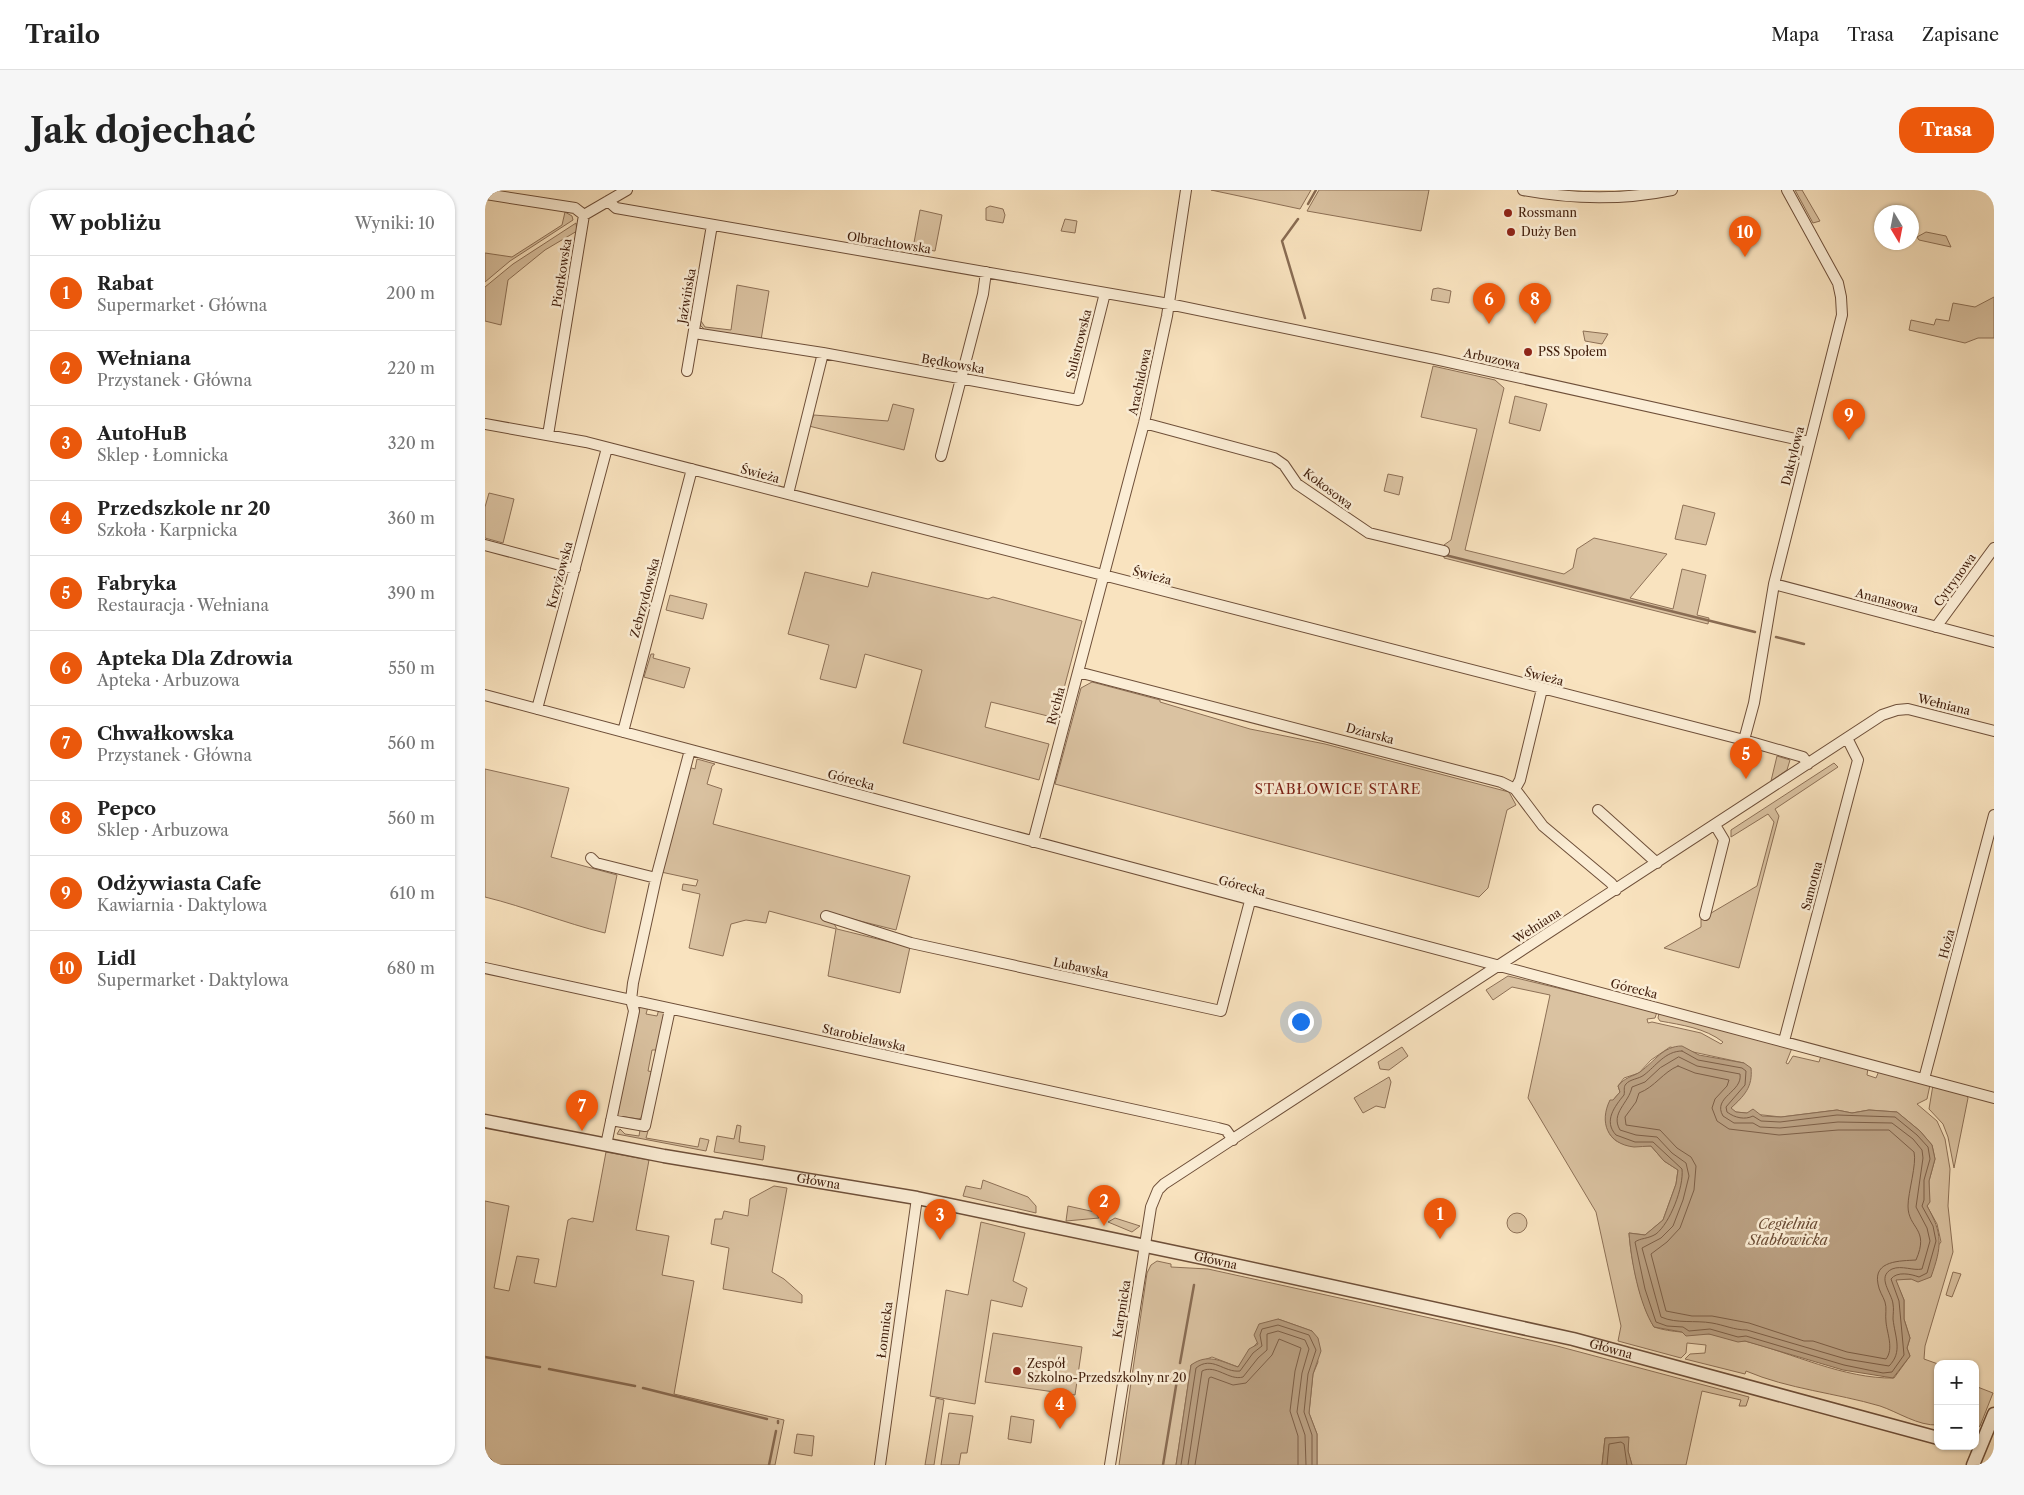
<!DOCTYPE html>
<html lang="pl">
<head>
<meta charset="utf-8">
<style>
	:root { --surface:#fff; --page:#f6f6f6; --text:#222; --muted:#767676; --line:#e0e0e0; --accent:#ea580c }
	body { margin:0; font-family:"Libre Caslon Text",serif; background:var(--page); color:var(--text) }
	.controls { position:absolute; right:15px; bottom:15px; display:grid; overflow:hidden; border-radius:10px; box-shadow:0 1px 4px #0004 }
	.controls button { width:45px; height:45px; display:grid; place-items:center; padding:0; border:0; border-bottom:1px solid var(--line); background:var(--surface); color:var(--text); font:25px sans-serif }
	.compass { position:absolute; left:1389px; top:15px; width:45px; height:45px; border-radius:50%; background:var(--surface); box-shadow:0 1px 4px #0004; rotate:170deg }
	.you { position:absolute; left:815px; top:831px; width:18px; height:18px; margin:-12px; border:4px solid #fff; border-radius:50%; background:#1a73e8; box-shadow:0 0 0 8px #1a73e833 }
	.badge { display:grid; place-items:center; width:32px; height:32px; border-radius:50%; background:var(--accent); color:#fff; font-size:16px; font-weight:700 }
	.pin { position:absolute; translate:-50% -41px; filter:drop-shadow(0 1px 2px #0008) }
	.pin::after { content:''; position:absolute; top:26px; width:18px; height:15px; background:inherit; clip-path:polygon(0 0,100% 0,50% 100%) }
	.list { margin:0; padding:0; list-style:none }
	h2 { display:flex; justify-content:space-between; align-items:center; height:65px; margin:0; padding:0 20px; font-size:21px }
	h2 small { font-size:16px; font-weight:400; color:var(--muted) }
	.list li { display:grid; grid-template-columns:32px 1fr auto; gap:15px; align-items:center; box-sizing:border-box; height:75px; padding:0 20px; border-top:1px solid var(--line) }
	.list b { display:block; font-size:19px; white-space:nowrap }
	.list p { margin:0; font-size:16px; white-space:nowrap; color:var(--muted) }
	.list em { font-size:16px; font-style:normal; color:var(--muted) }
	.map { position:relative; flex:none; width:1509px; height:1275px; overflow:hidden; border-radius:20px }
	header { display:flex; align-items:center; gap:30px; box-sizing:border-box; height:70px; padding:0 25px; background:var(--surface); border-bottom:1px solid var(--line) }
	header strong { font-size:24px }
	nav { display:flex; gap:28px; margin-inline-start:auto; font-size:18px }
	.intro { display:flex; align-items:center; justify-content:space-between; box-sizing:border-box; height:120px; padding:0 30px }
	h1 { margin:0; font-size:35px }
	.button { padding:12px 22px; border-radius:20px; background:var(--accent); color:#fff; font-size:18px; font-weight:700 }
	main { display:flex; gap:30px; padding:0 30px }
	aside { flex:1; background:var(--surface); border-radius:20px; box-shadow:0 1px 4px #0004 }
	.map>svg:first-child { display:block }
	.green { fill:#dac2a1; stroke:#8d7056; fill-rule:evenodd }
	.water { fill:#baa082; stroke:#896c53 }
	.lines { fill:none; stroke-linecap:round; stroke-linejoin:round }
	.shore { stroke:#7d5f47; stroke-width:1 }
	.stream { stroke:#896c53; stroke-width:2.5 }
	.minor-casing { stroke:#6e4f39; stroke-width:12 }
	.tertiary-casing { stroke:#6e4f39; stroke-width:15 }
	.minor { stroke:#fbedd5; stroke-width:10 }
	.tertiary { stroke:#fbedd5; stroke-width:12 }
	.poi-dot { fill:#8f2418; stroke:#fbedd5; stroke-width:2 }
	.labels { text-anchor:middle; stroke-width:5; stroke-linejoin:round; paint-order:stroke }
	.poi-label { font-size:12px; fill:#401e0c; stroke:#fbedd5; text-anchor:start }
	.street-label { font-size:12px; fill:#401e0c; stroke:#fbedd5 }
	.neighbourhood-label { font-size:14px; letter-spacing:1px; fill:#7a1f14; stroke:#fbedd5 }
	.water-label { font-size:14px; font-style:italic; fill:#6b4c35; stroke:#fbedd5 }
</style>
</head>
<body>
<header>
<strong>Trailo</strong>
<nav><a>Mapa</a><a>Trasa</a><a>Zapisane</a></nav>
</header>
<div class="intro"><h1>Jak dojechać</h1><a class="button">Trasa</a></div>
<main>
<aside>
<h2>W pobliżu<small>Wyniki: 10</small></h2>
<ul class="list">
<li><span class="badge">1</span><div><b>Rabat</b><p>Supermarket · Główna</p></div><em>200 m</em></li>
<li><span class="badge">2</span><div><b>Wełniana</b><p>Przystanek · Główna</p></div><em>220 m</em></li>
<li><span class="badge">3</span><div><b>AutoHuB</b><p>Sklep · Łomnicka</p></div><em>320 m</em></li>
<li><span class="badge">4</span><div><b>Przedszkole nr 20</b><p>Szkoła · Karpnicka</p></div><em>360 m</em></li>
<li><span class="badge">5</span><div><b>Fabryka</b><p>Restauracja · Wełniana</p></div><em>390 m</em></li>
<li><span class="badge">6</span><div><b>Apteka Dla Zdrowia</b><p>Apteka · Arbuzowa</p></div><em>550 m</em></li>
<li><span class="badge">7</span><div><b>Chwałkowska</b><p>Przystanek · Główna</p></div><em>560 m</em></li>
<li><span class="badge">8</span><div><b>Pepco</b><p>Sklep · Arbuzowa</p></div><em>560 m</em></li>
<li><span class="badge">9</span><div><b>Odżywiasta Cafe</b><p>Kawiarnia · Daktylowa</p></div><em>610 m</em></li>
<li><span class="badge">10</span><div><b>Lidl</b><p>Supermarket · Daktylowa</p></div><em>680 m</em></li>
</ul>
</aside>
<div class="map">
<svg width="1509" height="1275" viewBox="0 0 1509 1275">
	<rect width="100%" height="100%" fill="#f9e3bf"/>
	<filter id="stains"><feTurbulence type="fractalNoise" baseFrequency=".004" numOctaves="4"/><feColorMatrix values="0 0 0 0 .2 0 0 0 0 .09 0 0 0 0 .02 0 0 0 .5 -.17"/></filter>
	<radialGradient id="worn" r=".72"><stop offset=".6" stop-color="#630" stop-opacity="0"/><stop offset="1" stop-color="#630" stop-opacity=".3"/></radialGradient>
	<path class="green" d="M726,0H826L815,19Z
		M834,0H944L936,41L822,21Z
		M1310,0H1317L1335,31L1328,33Z
		M505,16L518,19L520,25L518,33L501,30V18Z
		M435,20L457,25L450,61L428,58Z
		M80,22L87,26L88,30L25,71L0,92V63L27,67L77,35Z
		M580,29L592,31L590,43L576,41Z
		M91,33L92,41L60,60L23,90L16,135L0,131V97L28,74Z
		M1441,42L1461,46L1466,57L1434,50L1432,47Z
		M252,95L284,101L276,150L221,141L215,135L216,131L220,137L246,140Z
		M953,98L966,101L964,113L946,110L948,99Z
		M1509,107V148H1493L1480,153L1424,140L1426,130L1449,135L1451,129L1464,131L1468,113L1490,117Z
		M1098,141L1123,144L1117,154L1100,151Z
		M948,176L1010,190L1019,198L980,360L1079,384L1088,378L1092,359L1109,348L1182,364L1145,408L1188,419L1197,379L1221,385L1212,425L1224,428L1223,434L959,368V355L966,350L992,239L936,227Z
		M1030,206L1062,214L1055,241L1024,233Z
		M408,214L429,219L419,260L324,236L329,225L403,231Z
		M903,284L918,287L914,305L899,301Z
		M4,303L29,309L18,353L0,348V317Z
		M1198,315L1230,323L1221,355L1190,349Z
		M320,382L383,397L387,382L503,409L508,407L597,431L571,528L506,512L500,537L564,554L554,590L418,553L437,480L380,464L371,498L335,489L344,455L303,444Z
		M185,405L222,414L218,429L181,420Z
		M166,464H169L168,468L205,478L199,498L159,487Z
		M607,492L675,510V512L765,539L840,554L1024,602L1031,615L1022,620L1003,698L994,707L570,594L596,498Z
		M1292,566L1305,570L1302,580L1286,591Z
		M212,569L230,574L227,576L222,594L237,599L228,634L425,686L411,740L343,723L352,739L425,757L415,803L343,786L351,739L284,721L281,733L261,730L246,734L238,766L204,758L215,704L197,700L198,694L211,696L213,690L176,682L203,577L210,579Z
		M1349,573L1353,577L1290,619L1294,626L1254,778L1179,758L1216,737V729L1272,696L1289,632L1283,624L1246,647V640Z
		M0,579L84,598L66,667L132,685L120,743C79,733 41,717 0,707Z
		M1023,786L1172,822L1170,828L1162,829L1163,833L1167,832L1216,843L1236,854L1238,852C1220,838 1197,835 1175,831L1173,828L1174,823L1307,858L1301,873L1303,874L1308,866L1334,872L1336,866L1383,878L1382,885L1391,888L1394,881L1445,895L1442,909L1432,914L1452,931L1460,949L1465,979L1463,1016L1468,1062L1440,1156L1439,1169L1453,1174V1235C1433,1236 1413,1222 1395,1216C1351,1203 1303,1199 1261,1181L1260,1184L1200,1169L1205,1164L1220,1163L1221,1155L1202,1153L1201,1163L1196,1168L1133,1151L1136,1136L1111,1022L1043,908L1065,805L1027,797L1008,810L1001,800ZM1185,857L1259,873L1255,909L1245,919L1251,922L1296,927L1352,920L1367,923L1384,920L1412,922L1435,941L1447,955L1450,969L1444,991V1012L1442,1016L1452,1034L1456,1052L1426,1089H1410L1419,1110V1129L1425,1148L1422,1158L1425,1166L1409,1188C1359,1189 1307,1163 1260,1151C1247,1152 1236,1145 1224,1144C1205,1142 1187,1143 1169,1137C1155,1114 1146,1070 1144,1043L1160,1045L1178,1030L1191,994L1193,980L1179,971L1166,956C1147,954 1125,959 1122,934C1121,919 1125,913 1135,902L1133,896L1139,888L1154,883L1166,870Z
		M155,817H163L161,824L172,826L174,819L179,821L181,825L172,860H167L163,881L169,882L159,926L154,929L133,926L132,923Z
		M917,857L923,866L904,880L895,879L893,872Z
		M904,887L906,892L900,918L891,916L878,923L869,908Z
		M1448,895L1481,904L1483,908L1469,978L1463,947L1458,934L1444,919Z
		M252,935L256,936L254,952L280,956L278,970L229,962L232,946L249,949Z
		M135,939L140,944L154,946L155,940L163,941L161,948L213,957L215,948L224,950L221,961L132,944Z
		M121,962L164,970L151,1040L184,1046L177,1085L209,1091L189,1204L299,1230L290,1275H12L0,1263V1011L24,1016L9,1098L24,1101L32,1066L54,1069L49,1093L71,1097L83,1030L87,1028L108,1032Z
		M498,990L543,1007L551,1016V1023L478,1006L481,996L496,999Z
		M289,996L302,998L287,1082L299,1089L317,1105V1113L238,1099L244,1058L226,1054L230,1029H237L239,1021L263,1026L265,1009Z
		M583,1016L610,1022L614,1028L581,1031Z
		M1022 1033a10 10 0 1 1 20 0a10 10 0 1 1-20 0Z
		M630,1028L655,1036L647,1042L623,1032Z
		M496,1032L540,1043L528,1091L542,1098L537,1117L506,1110L490,1214L445,1206L461,1100L483,1105Z
		M672,1071L686,1074V1077L723,1079L1072,1156L1264,1207L1261,1216H1254L1256,1210L1217,1201L1201,1275H1147L1143,1261V1247L1120,1248L1117,1275H832V1244L824,1223L828,1184L833,1172L827,1141L793,1129C779,1146 765,1159 753,1177L727,1167L706,1175L691,1275H634L662,1083L666,1075Z
		M1468,1082L1476,1084L1467,1107L1461,1105Z
		M508,1143L597,1157L590,1205L500,1192Z
		M1490,1196L1508,1203L1495,1236L1490,1240Z
		M451,1208L459,1210L449,1275H440Z
		M464,1223L488,1226L482,1263H476L474,1275H456Z
		M526,1226L549,1230L546,1253L523,1249Z
		M312,1244L329,1246L327,1266L309,1263Z"/>
	<path class="water" d="M1197,856L1214,865L1259,873L1266,878C1268,897 1259,906 1246,918L1251,922L1262,923L1268,919L1277,926L1296,927L1352,920L1367,923L1384,920L1412,922L1435,941L1447,955L1450,969L1444,991L1445,1012L1442,1016C1458,1044 1457,1056 1446,1087L1433,1092L1426,1089L1411,1090L1419,1110V1129L1425,1148L1422,1158L1425,1166L1408,1188L1358,1180L1260,1151L1253,1152L1224,1144L1201,1146L1197,1142L1169,1137C1154,1114 1146,1070 1144,1043L1160,1045L1178,1030L1191,994L1193,980L1179,971L1166,956C1160,956 1155,957 1149,957C1122,954 1114,932 1125,910H1128L1135,902L1133,896C1140,887 1147,887 1155,882C1170,871 1178,856 1197,856Z
		M793,1129L827,1141L833,1148L836,1161L828,1184L824,1223L832,1244V1275H691L706,1175C723,1163 735,1171 753,1177L764,1159L773,1154L769,1145L774,1134Z
		M1144,1247L1143,1261L1147,1275H1117L1120,1248Z"/>
	<g class="lines">
		<path class="shore" d="M1197,861L1213,870L1257,878L1261,881L1260,895L1241,917L1242,922C1250,928 1260,930 1268,926L1276,931L1295,932L1352,925L1410,927L1432,945L1443,957L1445,969L1439,990V1010L1437,1016L1448,1036L1451,1051L1442,1083L1434,1087C1426,1084 1412,1081 1406,1089L1414,1111L1419,1165L1407,1182L1398,1183L1359,1175L1261,1146L1253,1147L1225,1139L1204,1141L1198,1137L1182,1136L1171,1132L1160,1099L1150,1052C1155,1048 1163,1049 1171,1044C1185,1033 1199,997 1197,979L1168,952H1150L1131,945C1118,931 1130,916 1139,905C1140,901 1138,897 1141,894C1145,889 1154,889 1159,885C1171,876 1180,861 1197,861Z
			M1194,867L1212,876L1255,884C1258,902 1227,907 1238,926L1249,933H1268L1275,937L1295,938L1353,932L1407,933L1428,949L1437,960L1438,968L1431,1017L1442,1038L1445,1051L1437,1079C1428,1081 1417,1075 1407,1079C1391,1087 1407,1103 1408,1114C1409,1119 1408,1124 1408,1129C1410,1147 1418,1162 1404,1176L1361,1169L1262,1140C1249,1140 1239,1135 1227,1133C1210,1130 1192,1134 1176,1127L1157,1058L1176,1048L1188,1036L1198,1010L1204,986L1201,973L1187,963L1172,947L1151,945L1135,940C1125,923 1144,913 1147,897L1160,892L1175,878Z
			M1193,876L1210,883L1244,890L1242,896L1230,909L1227,918L1232,931L1244,939L1294,945L1353,940H1404L1429,962C1432,974 1423,1002 1423,1016C1423,1039 1445,1038 1431,1070C1416,1071 1388,1070 1393,1094C1394,1101 1398,1106 1400,1112C1402,1118 1400,1125 1401,1132C1402,1143 1409,1159 1401,1169L1362,1162L1328,1151H1319L1264,1133L1227,1126H1207L1181,1121L1166,1064L1182,1052L1195,1038L1209,1000L1211,976L1206,967L1192,958L1175,940L1141,935L1140,927L1151,912L1154,903C1170,897 1178,882 1193,876Z
			M696,1275L711,1178C727,1165 739,1183 755,1181L768,1163L777,1156L775,1145L777,1139L793,1135L824,1145L831,1160L823,1184L819,1222L827,1245V1275
			M703,1275L717,1181C731,1174 744,1191 758,1187L773,1168L782,1160V1144L793,1141L820,1150L824,1159L817,1183L812,1222L820,1245L821,1275
			M710,1275L724,1188L726,1187L748,1195L761,1193L787,1165L794,1149L816,1158L810,1181L805,1221L813,1246V1275
			M1122,1275L1124,1254L1136,1252L1139,1254L1142,1275"/>
		<path class="stream" d="M823,14L831,0
			M813,29L797,51L820,128
			M960,365L1270,442
			M1291,447L1319,454
			M0,1167L55,1177
			M695,1173L709,1095
			M64,1179L150,1196
			M158,1198L282,1229
			M293,1233V1231
			M284,1275L291,1241
			M678,1275L693,1184"/>
		<defs>
			<path id="minor" d="M1038,0C1086,9 1138,10 1187,0
				M0,4L90,18L99,25
				M123,11L131,18L684,114L950,169L1324,252
				M99,25L142,0
				M209,143L338,163L593,210L620,103
				M202,181L227,35
				M659,233L789,268L799,275L812,294L884,343L959,361
				M0,234L101,252L1259,550L1318,567L1323,574
				M63,245L99,25
				M456,266L498,104L501,82
				M303,304L338,163
				M0,355L90,379
				M1289,394L1509,452
				M1451,437L1509,358
				M593,482L1016,592L1030,599L1058,636L1126,693L1131,700
				M0,505L1509,908
				M52,519L122,258
				M138,542L207,279
				M1259,550L1269,513L1289,394L1357,125L1356,107L1353,93L1302,0
				M1030,599L1035,590L1057,499
				M1113,620L1172,673
				M548,652L659,233L682,126L701,0
				M106,668L111,673L171,688
				M1220,725L1239,650L1230,635
				M341,726L426,753L736,821L765,711
				M0,778L733,938L741,940L748,950
				M1299,851L1373,570L1362,548
				M1439,889L1509,625
				M126,930L160,936L185,819
				M121,955L149,821L146,810L148,793L171,688L205,560
				M395,1275L432,1008
				M625,1275L666,1017L673,1000L679,994L1397,525L1412,520L1423,519L1509,541"/>
			<g id="tertiary">
				<path id="s1" d="M0,931L179,966L432,1008L718,1068L1088,1149L1453,1248"/>
				<path d="M1488,1275L1509,1224"/>
			</g>
		</defs>
		<use href="#minor" class="minor-casing"/>
		<use href="#tertiary" class="tertiary-casing"/>
		<use href="#minor" class="minor"/>
		<use href="#tertiary" class="tertiary"/>
	</g>
	<g class="poi-dot">
		<circle cx="1023" cy="23" r="5"/>
		<circle cx="1026" cy="42" r="5"/>
		<circle cx="1043" cy="162" r="5"/>
		<circle cx="532" cy="1181" r="5"/>
	</g>
	<g class="labels">
		<g class="poi-label">
			<text x="1033" y="27">Rossmann</text>
			<text x="1036" y="46">Duży Ben</text>
			<text x="1053" y="166">PSS Społem</text>
			<text x="542" y="1178">Zespół<tspan x="542" dy="14">Szkolno-Przedszkolny nr 20</tspan></text>
		</g>
		<g class="street-label">
			<text transform="translate(404 53) rotate(9)" y="4">Olbrachtowska</text>
			<text transform="translate(77 83) rotate(-81)" y="4">Piotrkowska</text>
			<text transform="translate(202 106) rotate(-80)" y="4">Jaźwińska</text>
			<text transform="translate(594 154) rotate(-76)" y="4">Sulistrowska</text>
			<text transform="translate(1007 169) rotate(13)" y="4">Arbuzowa</text>
			<text transform="translate(468 174) rotate(10)" y="4">Będkowska</text>
			<text transform="translate(655 192) rotate(-78)" y="4">Arachidowa</text>
			<text transform="translate(1308 266) rotate(-76)" y="4">Daktylowa</text>
			<text transform="translate(275 284) rotate(15)" y="4">Świeża</text>
			<text transform="translate(843 299) rotate(37)" y="4">Kokosowa</text>
			<text transform="translate(75 385) rotate(-75)" y="4">Krzyżowska</text>
			<text transform="translate(667 386) rotate(14)" y="4">Świeża</text>
			<text transform="translate(1470 390) rotate(-54)" y="4">Cytrynowa</text>
			<text transform="translate(160 408) rotate(-75)" y="4">Zebrzydowska</text>
			<text transform="translate(1402 411) rotate(15)" y="4">Ananasowa</text>
			<text transform="translate(1059 487) rotate(14)" y="4">Świeża</text>
			<text transform="translate(1459 515) rotate(14)" y="4">Wełniana</text>
			<text transform="translate(571 516) rotate(-75)" y="4">Rychła</text>
			<text transform="translate(885 544) rotate(15)" y="4">Dziarska</text>
			<text transform="translate(366 590) rotate(15)" y="4">Górecka</text>
			<text transform="translate(757 696) rotate(15)" y="4">Górecka</text>
			<text transform="translate(1327 696) rotate(-75)" y="4">Samotna</text>
			<text transform="translate(1052 736) rotate(-33)" y="4">Wełniana</text>
			<text transform="translate(1462 754) rotate(-75)" y="4">Hoża</text>
			<text transform="translate(596 778) rotate(12)" y="4">Lubawska</text>
			<text transform="translate(1149 799) rotate(14)" y="4">Górecka</text>
			<text transform="translate(379 848) rotate(13)" y="4">Starobielawska</text>
			<text dy="4" stroke="none"><textPath href="#s1" startOffset="339">Główna</textPath></text>
			<text dy="4" stroke="none"><textPath href="#s1" startOffset="744">Główna</textPath></text>
			<text transform="translate(637 1119) rotate(-81)" y="4">Karpnicka</text>
			<text transform="translate(400 1140) rotate(-83)" y="4">Łomnicka</text>
			<text dy="4" stroke="none"><textPath href="#s1" startOffset="1149">Główna</textPath></text>
		</g>
		<g class="neighbourhood-label">
			<text x="853" y="604">STABŁOWICE STARE</text>
		</g>
		<g class="water-label">
			<text x="1303" y="1039">Cegielnia<tspan x="1303" dy="16">Stabłowicka</tspan></text>
		</g>
	</g>
	<rect width="100%" height="100%" filter="url(#stains)"/>
	<rect width="100%" height="100%" fill="url(#worn)"/>
</svg>
<div class="controls">
<button>+</button>
<button>−</button>
</div>
<svg class="compass" viewBox="-18 -18 36 36"><path d="M0-13l5 13h-10z" fill="#e53935"/><path d="M0 13l5-13h-10z" fill="#767676"/></svg>
<div class="you"></div>
<div class="pin badge" style="left:955px;top:1049px">1</div>
<div class="pin badge" style="left:619px;top:1036px">2</div>
<div class="pin badge" style="left:455px;top:1050px">3</div>
<div class="pin badge" style="left:575px;top:1239px">4</div>
<div class="pin badge" style="left:1261px;top:589px">5</div>
<div class="pin badge" style="left:1004px;top:134px">6</div>
<div class="pin badge" style="left:97px;top:941px">7</div>
<div class="pin badge" style="left:1050px;top:134px">8</div>
<div class="pin badge" style="left:1364px;top:250px">9</div>
<div class="pin badge" style="left:1260px;top:67px">10</div>
</div>
</main>
</body>
</html>
